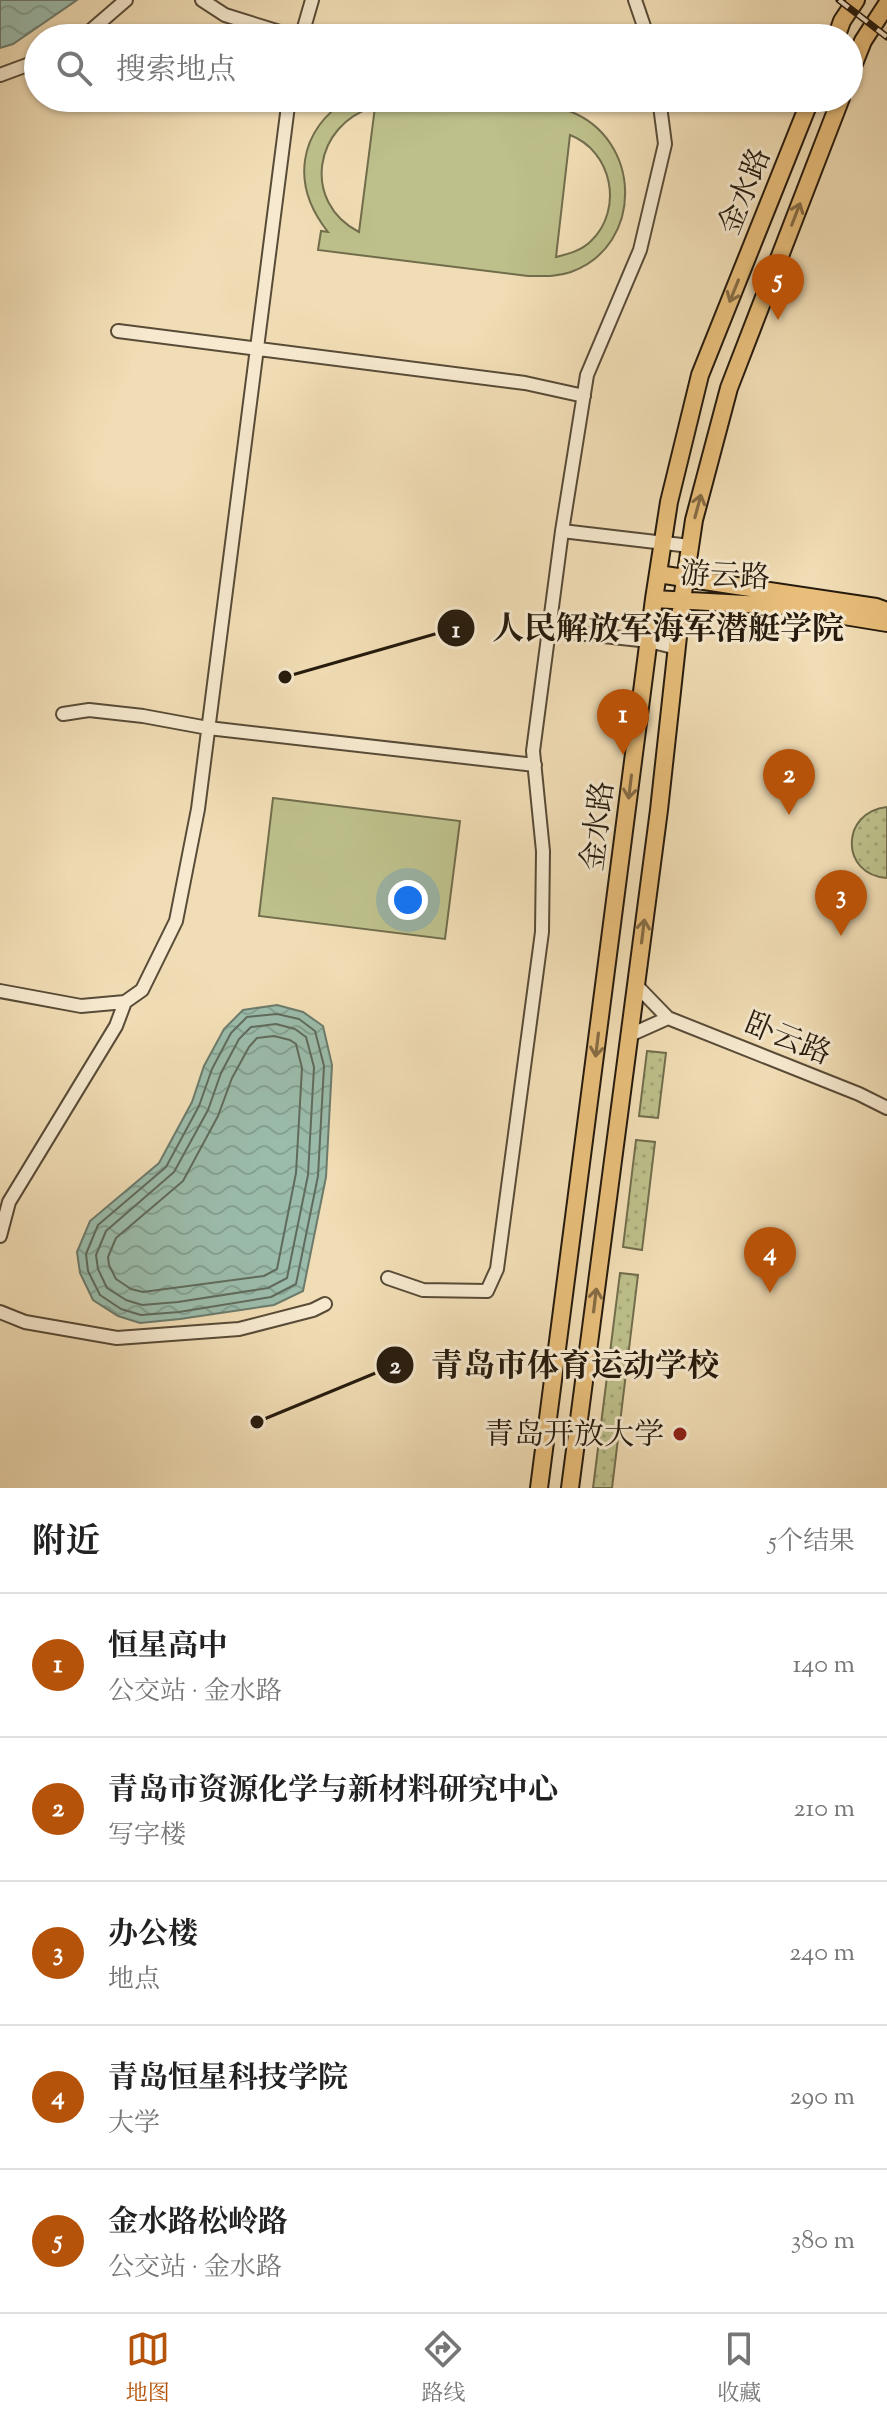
<!DOCTYPE html>
<html lang="zh">
<head>
<meta charset="utf-8">
<style>
	:root { --surface:#fff; --page:#f6f6f6; --text:#222; --muted:#767676; --line:#e0e0e0; --accent:#b45309 }
	body { margin:0; font-family:"Sorts Mill Goudy","Noto Serif SC",serif; background:var(--page); color:var(--text) }
	.you { position:absolute; left:408px; top:900px; width:28px; height:28px; margin:-20px; border:6px solid #fff; border-radius:50%; background:#1a73e8; box-shadow:0 0 0 12px #1a73e833 }
	.badge { display:grid; place-items:center; width:52px; height:52px; border-radius:50%; background:var(--accent); color:#fff; font-size:26px; font-weight:700 }
	.pin { position:absolute; translate:-50% -66px; filter:drop-shadow(0 2px 4px #0008) }
	.pin::after { content:''; position:absolute; top:42px; width:28px; height:24px; background:inherit; clip-path:polygon(0 0,100% 0,50% 100%) }
	.list { margin:0; padding:0; list-style:none }
	h2 { display:flex; justify-content:space-between; align-items:center; height:104px; margin:0; padding:0 32px; font-size:34px }
	h2 small { font-size:26px; font-weight:400; color:var(--muted) }
	.list li { display:grid; grid-template-columns:52px 1fr auto; gap:24px; align-items:center; box-sizing:border-box; height:144px; padding:0 32px; border-top:2px solid var(--line) }
	.list b { display:block; font-size:30px; white-space:nowrap }
	.list p { margin:0; font-size:26px; white-space:nowrap; color:var(--muted) }
	.list em { font-size:26px; font-style:normal; color:var(--muted) }
	.icon { flex:none; width:44px; height:44px; fill:none; stroke:currentColor; stroke-width:2; stroke-linecap:round; stroke-linejoin:round }
	.map { position:relative; flex:none; width:887px; height:1488px; overflow:hidden }
	.search { position:absolute; background:var(--surface); box-shadow:0 2px 6px #0004; left:24px; right:24px; top:24px; height:88px; display:flex; align-items:center; gap:20px; box-sizing:border-box; padding:0 28px; border-radius:44px; color:var(--muted); font-size:30px }
	.sheet { height:824px; background:var(--surface) }
	nav { display:flex; justify-content:space-around; align-items:center; box-sizing:border-box; height:112px; border-top:2px solid var(--line); background:var(--surface); font-size:22px; color:var(--muted) }
	nav a { display:grid; justify-items:center; gap:4px }
	nav .on { color:var(--accent) }
	.map>svg:first-child { display:block }
	.grass { fill:url(#grass-dots); stroke:#716d4c; stroke-width:2 }
	.pitch { fill:#bdc08b; stroke:#716d4c; stroke-width:2; fill-rule:evenodd }
	.water { fill:url(#water-waves); stroke:#6c7b6c; stroke-width:2 }
	.lines { fill:none; stroke-linecap:round; stroke-linejoin:round }
	.shore { stroke:#606b5c; stroke-width:2 }
	.minor-casing { stroke:#584b37; stroke-width:16 }
	.major-casing { stroke:#251a0d; stroke-width:20 }
	.minor { stroke:#f6e9cf; stroke-width:12 }
	.major { stroke:#e8be7a; stroke-width:16 }
	.rail-casing { stroke:#251a0d; stroke-width:7 }
	.rail { stroke:#f6e9cf; stroke-width:4; stroke-dasharray:12; stroke-linecap:butt }
	.oneway { stroke:#866c44 }
	.poi-dot { fill:#8f2418; stroke:#f6e9cf; stroke-width:3 }
	.labels { text-anchor:middle; stroke-width:6; stroke-linejoin:round; paint-order:stroke }
	.street-label { font-size:30px; fill:#251a0d; stroke:#f6e9cf }
	.poi-label { font-size:30px; fill:#251a0d; stroke:#f6e9cf; text-anchor:end }
	.leader { fill:none; stroke:#251a0d; stroke-width:3 }
	.callout-dot { fill:#251a0d; stroke:#f6e9cf; stroke-width:3 }
	.mark-label { font-size:24px; text-anchor:middle; font-weight:bold; fill:#fff }
	.callout-label { font-size:32px; text-anchor:middle; font-weight:bold; fill:#251a0d; stroke:#f6e9cf; stroke-width:6; stroke-linejoin:round; paint-order:stroke }
</style>
</head>
<body>
<div class="map">
<svg width="887" height="1488" viewBox="0 0 887 1488">
	<defs>
		<pattern id="grass-dots" width="8" height="8" patternUnits="userSpaceOnUse" patternTransform="scale(2)"><rect width="8" height="8" fill="#bdc08b"/><path d="M2 2h.1M6 6h.1" fill="none" stroke="#a2a477" stroke-width="1.8" stroke-linecap="round"/></pattern>
		<pattern id="water-waves" width="16" height="10" patternUnits="userSpaceOnUse" patternTransform="scale(2)"><rect width="16" height="10" fill="#9bbcab"/><path d="M0 5q4-4 8 0t8 0" fill="none" stroke="#85a192"/></pattern>
	</defs>
	<rect width="100%" height="100%" fill="#f1ddb5"/>
	<filter id="stains"><feTurbulence type="fractalNoise" baseFrequency=".0025" numOctaves="4"/><feColorMatrix values="0 0 0 0 .2 0 0 0 0 .09 0 0 0 0 .02 0 0 0 .5 -.17"/></filter>
	<radialGradient id="worn" r=".72"><stop offset=".6" stop-color="#630" stop-opacity="0"/><stop offset="1" stop-color="#630" stop-opacity=".3"/></radialGradient>
	<path class="grass" d="M887,807V878C840,875 840,812 887,807Z
		M647,1051L666,1053L658,1118L639,1116Z
		M636,1140L655,1142L642,1250L623,1247Z
		M620,1273L638,1275L612,1488H593Z"/>
	<path class="pitch" d="M349,98C404,98 460,96 515,102C533,104 552,105 569,111C642,138 645,245 571,272C557,277 542,276 528,276L318,250L321,231L328,232C290,184 298,131 349,98ZM374,107H375L359,232C301,202 314,124 374,107ZM570,135C612,151 624,209 591,241C581,251 568,254 556,257Z
		M273,798L460,821L445,939L259,916Z"/>
	<path class="water" d="M0,0H77L13,44L0,48Z
		M277,1005L303,1012L323,1026L332,1065L326,1177L303,1291L274,1305L180,1319L140,1323L118,1316L93,1300L80,1273L77,1252L90,1221L159,1163L192,1102L204,1066L224,1029L243,1010Z"/>
	<g class="lines">
		<path class="shore" d="M277,1014L299,1019L315,1031L324,1066L318,1176L296,1284L271,1297L179,1312L141,1315L121,1309L100,1295L88,1271L86,1254L98,1225L166,1167L199,1106L212,1069L231,1033L247,1017Z
			M276,1024L295,1029L306,1037L314,1067L308,1175L287,1278L268,1288L178,1302L142,1305L126,1300L107,1288L98,1269L96,1255L106,1231L174,1172L208,1110L221,1073L239,1039L251,1027Z
			M274,1036L290,1040L296,1044L302,1068L296,1173L277,1269L264,1276L143,1292L131,1289L116,1279L109,1265L108,1257L116,1238L183,1181L218,1116L232,1078L249,1047L257,1038Z"/>
		<defs>
			<path id="minor" d="M202,0L225,15L299,38
				M635,0L648,38
				M82,38L126,0
				M301,38L312,0
				M0,75L38,61
				M118,331L525,383L584,396
				M562,531L690,546
				M549,630L649,641L677,648
				M63,714L89,710L143,716L208,728L535,765
				M0,991L81,1006L125,1002L142,990L176,921L198,809L289,98
				M668,1018L859,1094L887,1108
				M630,1035L668,1018L636,985
				M0,1236L9,1202L116,1026L125,1002
				M388,1278L423,1290L487,1291L497,1269L542,932L543,851L533,751L562,531L587,375L640,250L665,144L659,98
				M0,1312L25,1322L117,1338L239,1329L313,1310L325,1304"/>
			<path id="major" d="M836,38L842,21L856,0
				M849,76L863,41L887,4
				M658,574L876,607L887,611
				M654,599L783,606L887,623
				M539,1488L654,599L669,502L700,375L811,98
				M570,1488L659,810L682,600L694,520L729,388L841,98"/>
		</defs>
		<use href="#minor" class="minor-casing"/>
		<use href="#major" class="major-casing"/>
		<use href="#minor" class="minor"/>
		<use href="#major" class="major"/>
		<defs>
			<path id="rail" d="M839,0L887,37"/>
		</defs>
		<use href="#rail" class="rail-casing"/>
		<use href="#rail" class="rail"/>
	</g>
	<defs><path id="oneway-shaft" d="M-6 0H5M1.5-3L5.5 0L1.5 3" fill="none" stroke-width="1.6" stroke-linecap="round" stroke-linejoin="round" transform="scale(2)"/></defs>
	<g class="oneway">
		<use href="#oneway-shaft" transform="translate(796 214) rotate(-69)"/>
		<use href="#oneway-shaft" transform="translate(734 291) rotate(112)"/>
		<use href="#oneway-shaft" transform="translate(698 506) rotate(-75)"/>
		<use href="#oneway-shaft" transform="translate(630 787) rotate(97)"/>
		<use href="#oneway-shaft" transform="translate(643 931) rotate(-83)"/>
		<use href="#oneway-shaft" transform="translate(597 1045) rotate(97)"/>
		<use href="#oneway-shaft" transform="translate(595 1300) rotate(-83)"/>
	</g>
	<circle class="poi-dot" cx="680" cy="1434" r="8"/>
	<g class="labels">
		<g class="street-label">
			<text transform="translate(744 191) rotate(-68)" y="10">金水路</text>
			<text transform="translate(725 575) rotate(3)" y="10">游云路</text>
			<text transform="translate(597 826) rotate(-83)" y="10">金水路</text>
			<text transform="translate(788 1038) rotate(22)" y="10">卧云路</text>
		</g>
		<g class="poi-label">
			<text x="664" y="1444">青岛开放大学</text>
		</g>
	</g>
	<path class="leader" d="M285 677L456 628M257 1422L395 1365"/>
	<g class="callout-dot">
		<circle cx="285" cy="677" r="8"/>
		<circle cx="257" cy="1422" r="8"/>
		<circle cx="456" cy="628" r="20"/>
		<circle cx="395" cy="1365" r="20"/>
	</g>
	<g class="mark-label">
		<text x="456" y="637">1</text>
		<text x="395" y="1373">2</text>
	</g>
	<g class="callout-label">
		<text x="668" y="639">人民解放军海军潜艇学院</text>
		<text x="575" y="1376">青岛市体育运动学校</text>
	</g>
	<rect width="100%" height="100%" filter="url(#stains)"/>
	<rect width="100%" height="100%" fill="url(#worn)"/>
</svg>
<div class="you"></div>
<div class="pin badge" style="left:623px;top:755px">1</div>
<div class="pin badge" style="left:789px;top:815px">2</div>
<div class="pin badge" style="left:841px;top:936px">3</div>
<div class="pin badge" style="left:770px;top:1293px">4</div>
<div class="pin badge" style="left:778px;top:320px">5</div>
<div class="search"><svg class="icon" aria-label="search" viewBox="0 0 24 24"><circle cx="10" cy="10" r="6"/><path d="M15 15l6 6"/></svg>搜索地点</div>
</div>
<section class="sheet">
<h2>附近<small>5个结果</small></h2>
<ul class="list">
<li><span class="badge">1</span><div><b>恒星高中</b><p>公交站 · 金水路</p></div><em>140 m</em></li>
<li><span class="badge">2</span><div><b>青岛市资源化学与新材料研究中心</b><p>写字楼</p></div><em>210 m</em></li>
<li><span class="badge">3</span><div><b>办公楼</b><p>地点</p></div><em>240 m</em></li>
<li><span class="badge">4</span><div><b>青岛恒星科技学院</b><p>大学</p></div><em>290 m</em></li>
<li><span class="badge">5</span><div><b>金水路松岭路</b><p>公交站 · 金水路</p></div><em>380 m</em></li>
</ul>
</section>
<nav>
<a class="on"><svg class="icon" aria-label="map" viewBox="0 0 24 24"><path d="M3 6l6-2 6 2 6-2v14l-6 2-6-2-6 2zM9 4v14M15 6v14"/></svg>地图</a>
<a><svg class="icon" aria-label="directions" viewBox="0 0 24 24"><path d="M12 3l9 9-9 9-9-9zM9 14v-3h6M13 9l2 2-2 2"/></svg>路线</a>
<a><svg class="icon" aria-label="saved" viewBox="0 0 24 24"><path d="M7 4h10v16l-5-4-5 4z"/></svg>收藏</a>
</nav>
</body>
</html>
